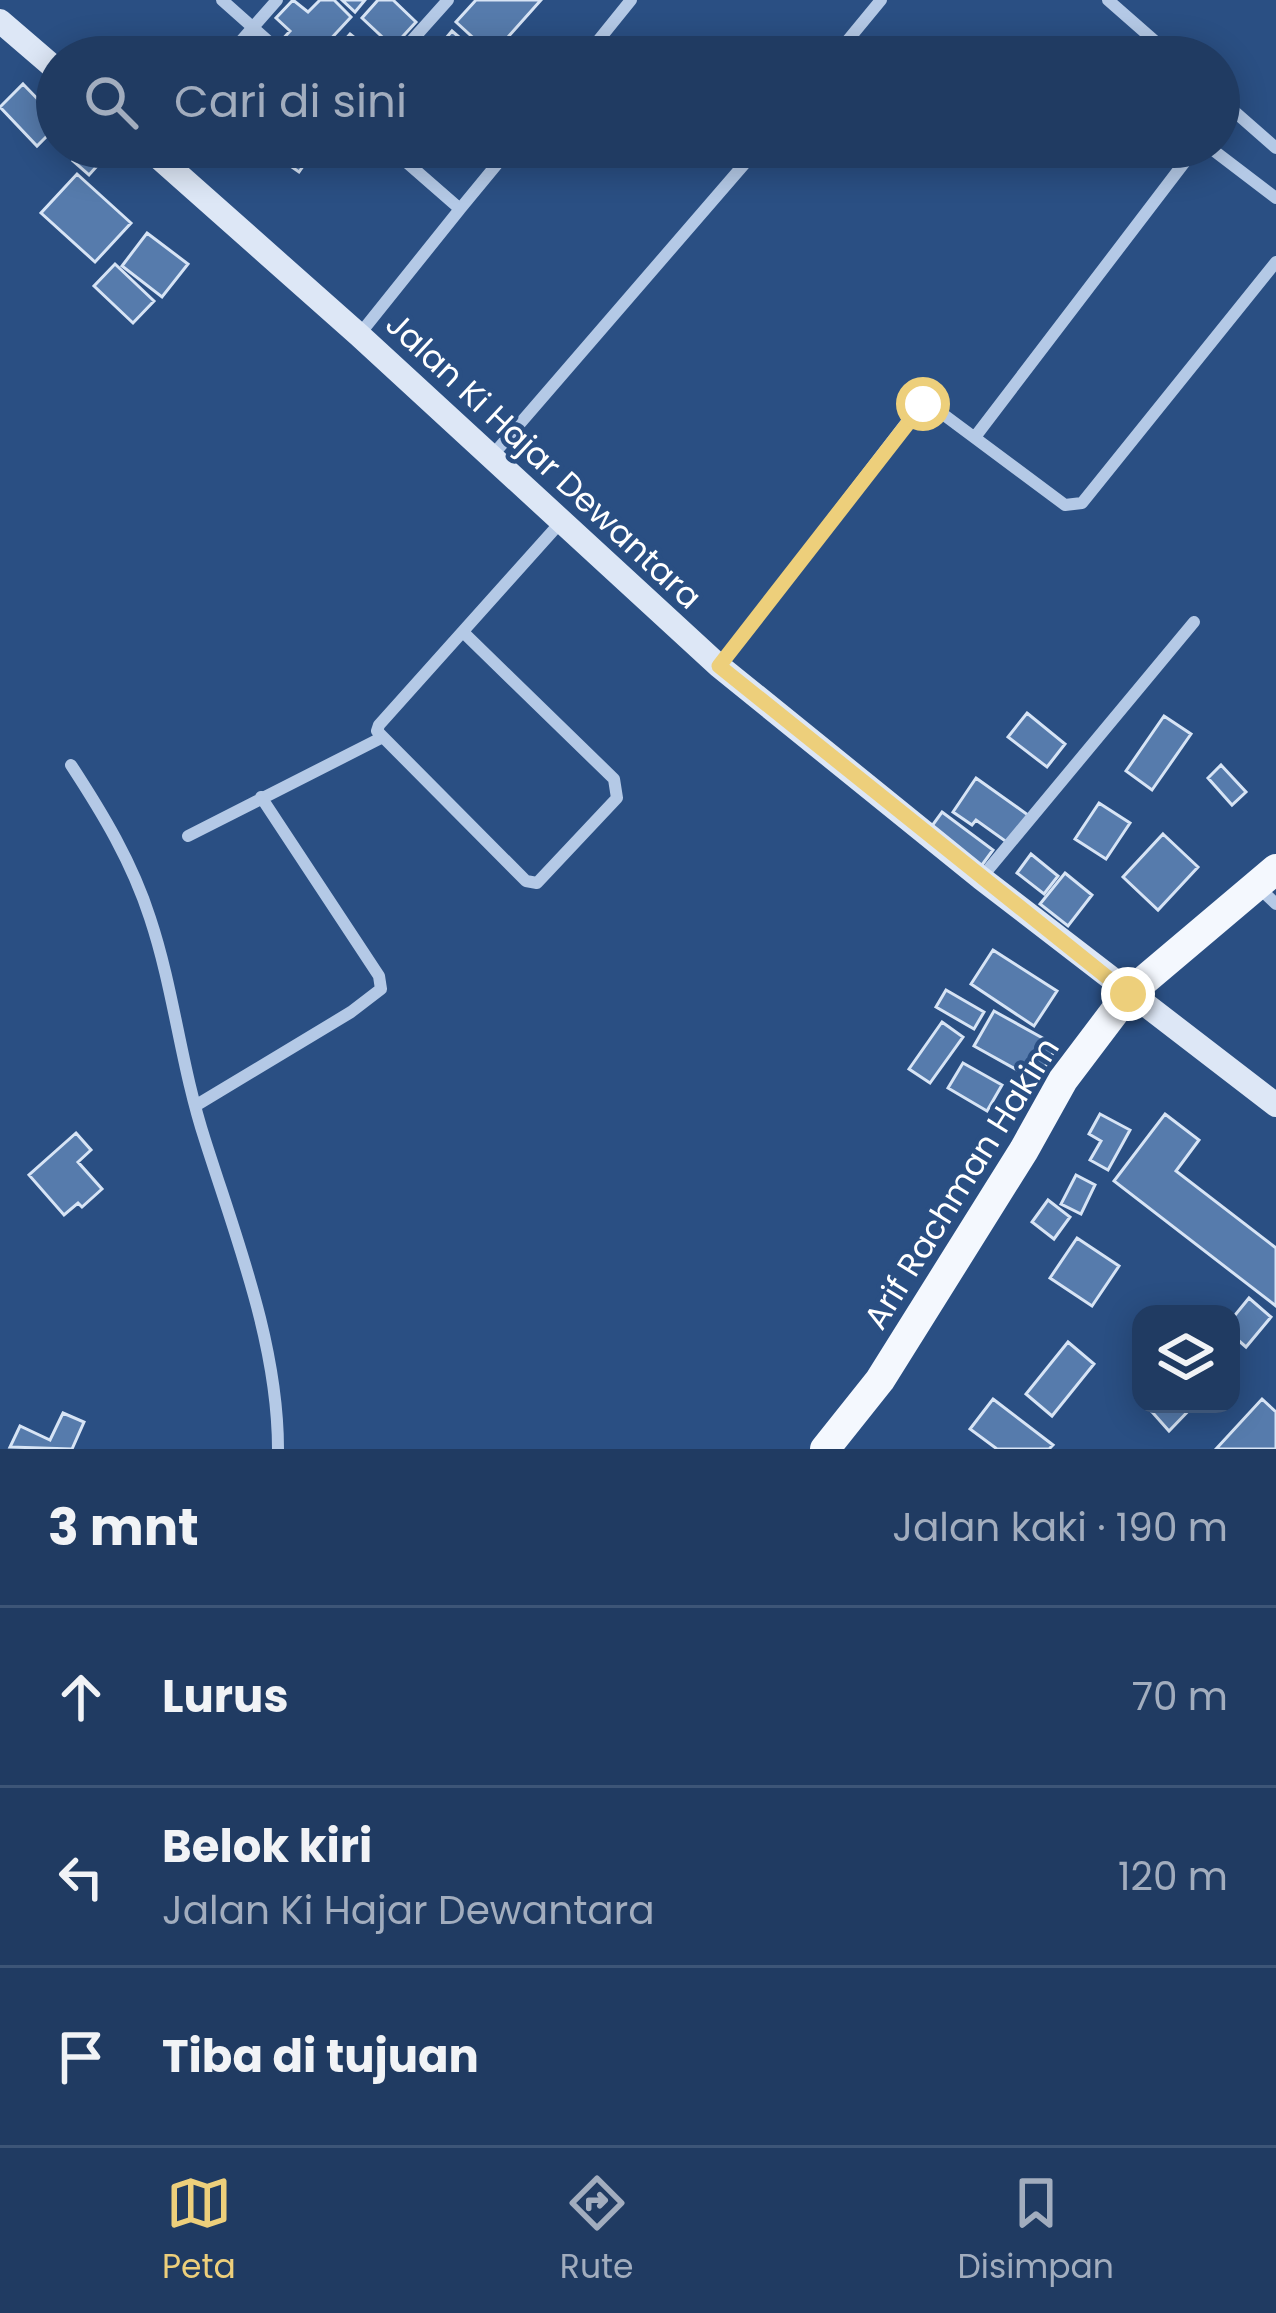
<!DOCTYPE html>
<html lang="id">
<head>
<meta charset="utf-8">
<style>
	:root { --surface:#203b62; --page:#2d466b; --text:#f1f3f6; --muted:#a2adbe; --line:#3d5577; --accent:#edcf7b }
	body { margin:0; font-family:Poppins,sans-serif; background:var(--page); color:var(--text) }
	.controls { position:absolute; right:36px; bottom:36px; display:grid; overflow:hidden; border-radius:24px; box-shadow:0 6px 30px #0003 }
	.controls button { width:108px; height:108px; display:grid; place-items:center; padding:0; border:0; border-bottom:3px solid var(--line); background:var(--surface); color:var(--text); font:60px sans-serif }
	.stop { position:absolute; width:36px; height:36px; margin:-27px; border:9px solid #edcf7b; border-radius:50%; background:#fff }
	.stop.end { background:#edcf7b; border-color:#fff; box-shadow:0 3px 12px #0008 }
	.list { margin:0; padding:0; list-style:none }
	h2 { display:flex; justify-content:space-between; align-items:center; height:156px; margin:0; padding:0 48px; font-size:51px }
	h2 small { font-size:39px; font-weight:400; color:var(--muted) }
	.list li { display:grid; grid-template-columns:78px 1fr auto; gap:36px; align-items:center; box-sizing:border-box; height:180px; padding:0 48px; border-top:3px solid var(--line) }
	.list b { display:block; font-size:45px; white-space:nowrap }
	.list p { margin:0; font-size:39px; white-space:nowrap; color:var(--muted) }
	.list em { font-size:39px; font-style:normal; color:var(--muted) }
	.icon { flex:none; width:66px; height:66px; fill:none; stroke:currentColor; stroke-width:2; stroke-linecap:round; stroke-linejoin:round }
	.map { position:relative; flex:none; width:1276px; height:1449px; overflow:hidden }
	.search { position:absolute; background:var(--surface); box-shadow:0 6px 30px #0003; left:36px; right:36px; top:36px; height:132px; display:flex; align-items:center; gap:30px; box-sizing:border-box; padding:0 42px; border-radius:66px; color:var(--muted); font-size:45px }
	.sheet { height:696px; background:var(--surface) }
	nav { display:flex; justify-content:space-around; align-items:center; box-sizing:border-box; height:168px; border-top:3px solid var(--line); background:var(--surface); font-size:33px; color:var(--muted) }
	nav a { display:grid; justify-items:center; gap:6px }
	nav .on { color:var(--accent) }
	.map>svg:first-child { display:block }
	.building { fill:#567bac; stroke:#d7e4f5; stroke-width:3 }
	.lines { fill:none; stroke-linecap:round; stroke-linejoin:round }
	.street { stroke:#b4c9e6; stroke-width:12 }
	.secondary { stroke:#dde7f6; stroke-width:24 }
	.primary { stroke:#f4f8fe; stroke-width:30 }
	.route { stroke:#edcf7b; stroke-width:15 }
	.labels { text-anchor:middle; stroke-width:9; stroke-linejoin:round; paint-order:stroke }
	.street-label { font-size:33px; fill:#fff; stroke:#2a4f83 }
</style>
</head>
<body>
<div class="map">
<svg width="1276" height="1449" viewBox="0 0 1276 1449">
	<rect width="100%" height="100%" fill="#2a4f83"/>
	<path class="building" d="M293,0L308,12L320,0H334L351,17L314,57H298L281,41L290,31L276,18Z
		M342,0H365L355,12Z
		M378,0H393L416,22L393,47L362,18Z
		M476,0H541L492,55L456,22Z
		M452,31L482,57H430Z
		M350,34L378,57H330Z
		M23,84L57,119V126L37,146L0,107Z
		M86,147H94L105,157L89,175L73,161Z
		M286,147H338L339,148L325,166L311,155L299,172L279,158Z
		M77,174L131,223L95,262L41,213Z
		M147,233L188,264L162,297L122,266Z
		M115,264L154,301L133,323L94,286Z
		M1027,713L1065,744L1047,767L1008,737Z
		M1164,716L1191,734L1152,790L1126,771Z
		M1221,765L1246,792L1232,805L1208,778Z
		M976,778L1028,815L1008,843L976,820L972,825L953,812Z
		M1099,803L1130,823L1106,859L1075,839Z
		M942,812L993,850L979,869L929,830Z
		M1163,834L1198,867L1158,910L1123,877Z
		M1031,854L1058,876L1044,894L1017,873Z
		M1065,873L1092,895L1068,926L1040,904Z
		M993,950L1057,991L1034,1026L971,984Z
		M946,990L984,1012L974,1029L936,1007Z
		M994,1011L1057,1046L1037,1081L974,1046Z
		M942,1022L963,1037L930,1083L909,1069Z
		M963,1063L1002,1085L987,1111L948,1088Z
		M1100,1114L1130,1130L1108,1170L1090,1160L1101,1141L1089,1134Z
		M1165,1114L1199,1140L1176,1171L1276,1248V1306L1114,1181Z
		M76,1133L91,1150L78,1162L102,1189L82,1207L78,1203L64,1215L29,1175Z
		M1076,1175L1095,1185L1081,1214L1061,1204Z
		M1048,1200L1070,1217L1054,1239L1032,1222Z
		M1077,1238L1119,1266L1092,1306L1050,1278Z
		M1249,1298L1271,1317L1246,1347L1231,1334V1320Z
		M1068,1342L1094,1364L1052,1416L1026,1394Z
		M993,1399L1053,1445L1049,1449H997L970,1429Z
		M1262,1399L1276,1412V1449H1216Z
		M1145,1404H1195L1169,1431Z
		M63,1413L84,1422L72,1449L10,1447L20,1426L50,1440Z"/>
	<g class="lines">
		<path class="street" d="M222,0L286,57
			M1108,0L1173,57
			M227,57L277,0
			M397,57L448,0
			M585,57L631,0
			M834,57L881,0
			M1219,98L1276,148
			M389,147L460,209L511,147
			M359,335L460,209
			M975,437L1190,155L1202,149L1213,150L1276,198
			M491,457L759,147
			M463,632L614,779L617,798L537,883L526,881L377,731L379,725L560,523
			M720,665L920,405L932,406L1065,505L1082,503L1276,262
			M71,765C103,814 132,862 150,918C174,990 181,1067 205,1140C236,1238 278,1344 278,1449
			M188,836L381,738
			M982,877L1194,622
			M1257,886L1276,904
			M195,1106L351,1012L381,989L379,976L261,797"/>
		<path class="secondary" d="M0,21L57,70
			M147,147L359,335L719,666L981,878L1276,1105"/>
		<path class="primary" d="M825,1449L880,1380L1024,1150L1063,1080L1128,994L1276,869"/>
	</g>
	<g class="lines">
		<path class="route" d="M923,404L719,666L1128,994"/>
	</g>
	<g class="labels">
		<g class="street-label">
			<text transform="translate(544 460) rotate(43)" y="12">Jalan Ki Hajar Dewantara</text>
			<text transform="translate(961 1183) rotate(-58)" y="12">Arif Rachman Hakim</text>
		</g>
	</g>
</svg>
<div class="controls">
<button><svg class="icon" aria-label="layers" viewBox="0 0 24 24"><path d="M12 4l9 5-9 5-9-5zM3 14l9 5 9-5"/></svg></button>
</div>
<div class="stop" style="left:923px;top:404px"></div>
<div class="stop end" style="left:1128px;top:994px"></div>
<div class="search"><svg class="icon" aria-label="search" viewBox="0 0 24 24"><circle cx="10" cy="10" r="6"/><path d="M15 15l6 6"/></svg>Cari di sini</div>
</div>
<section class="sheet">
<h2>3 mnt<small>Jalan kaki · 190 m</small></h2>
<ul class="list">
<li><svg class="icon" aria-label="ahead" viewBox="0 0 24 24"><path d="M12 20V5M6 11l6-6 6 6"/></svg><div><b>Lurus</b></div><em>70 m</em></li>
<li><svg class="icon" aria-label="left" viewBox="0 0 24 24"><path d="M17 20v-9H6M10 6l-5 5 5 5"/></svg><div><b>Belok kiri</b><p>Jalan Ki Hajar Dewantara</p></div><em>120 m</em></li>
<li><svg class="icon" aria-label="arrive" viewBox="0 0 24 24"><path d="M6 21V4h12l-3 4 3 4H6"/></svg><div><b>Tiba di tujuan</b></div></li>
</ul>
</section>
<nav>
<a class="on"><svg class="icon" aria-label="map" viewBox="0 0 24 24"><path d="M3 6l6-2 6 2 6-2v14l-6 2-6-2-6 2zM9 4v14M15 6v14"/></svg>Peta</a>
<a><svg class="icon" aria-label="directions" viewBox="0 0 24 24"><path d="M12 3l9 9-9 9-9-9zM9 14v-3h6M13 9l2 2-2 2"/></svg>Rute</a>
<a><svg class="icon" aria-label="saved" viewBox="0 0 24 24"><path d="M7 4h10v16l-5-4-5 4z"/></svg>Disimpan</a>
</nav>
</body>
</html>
